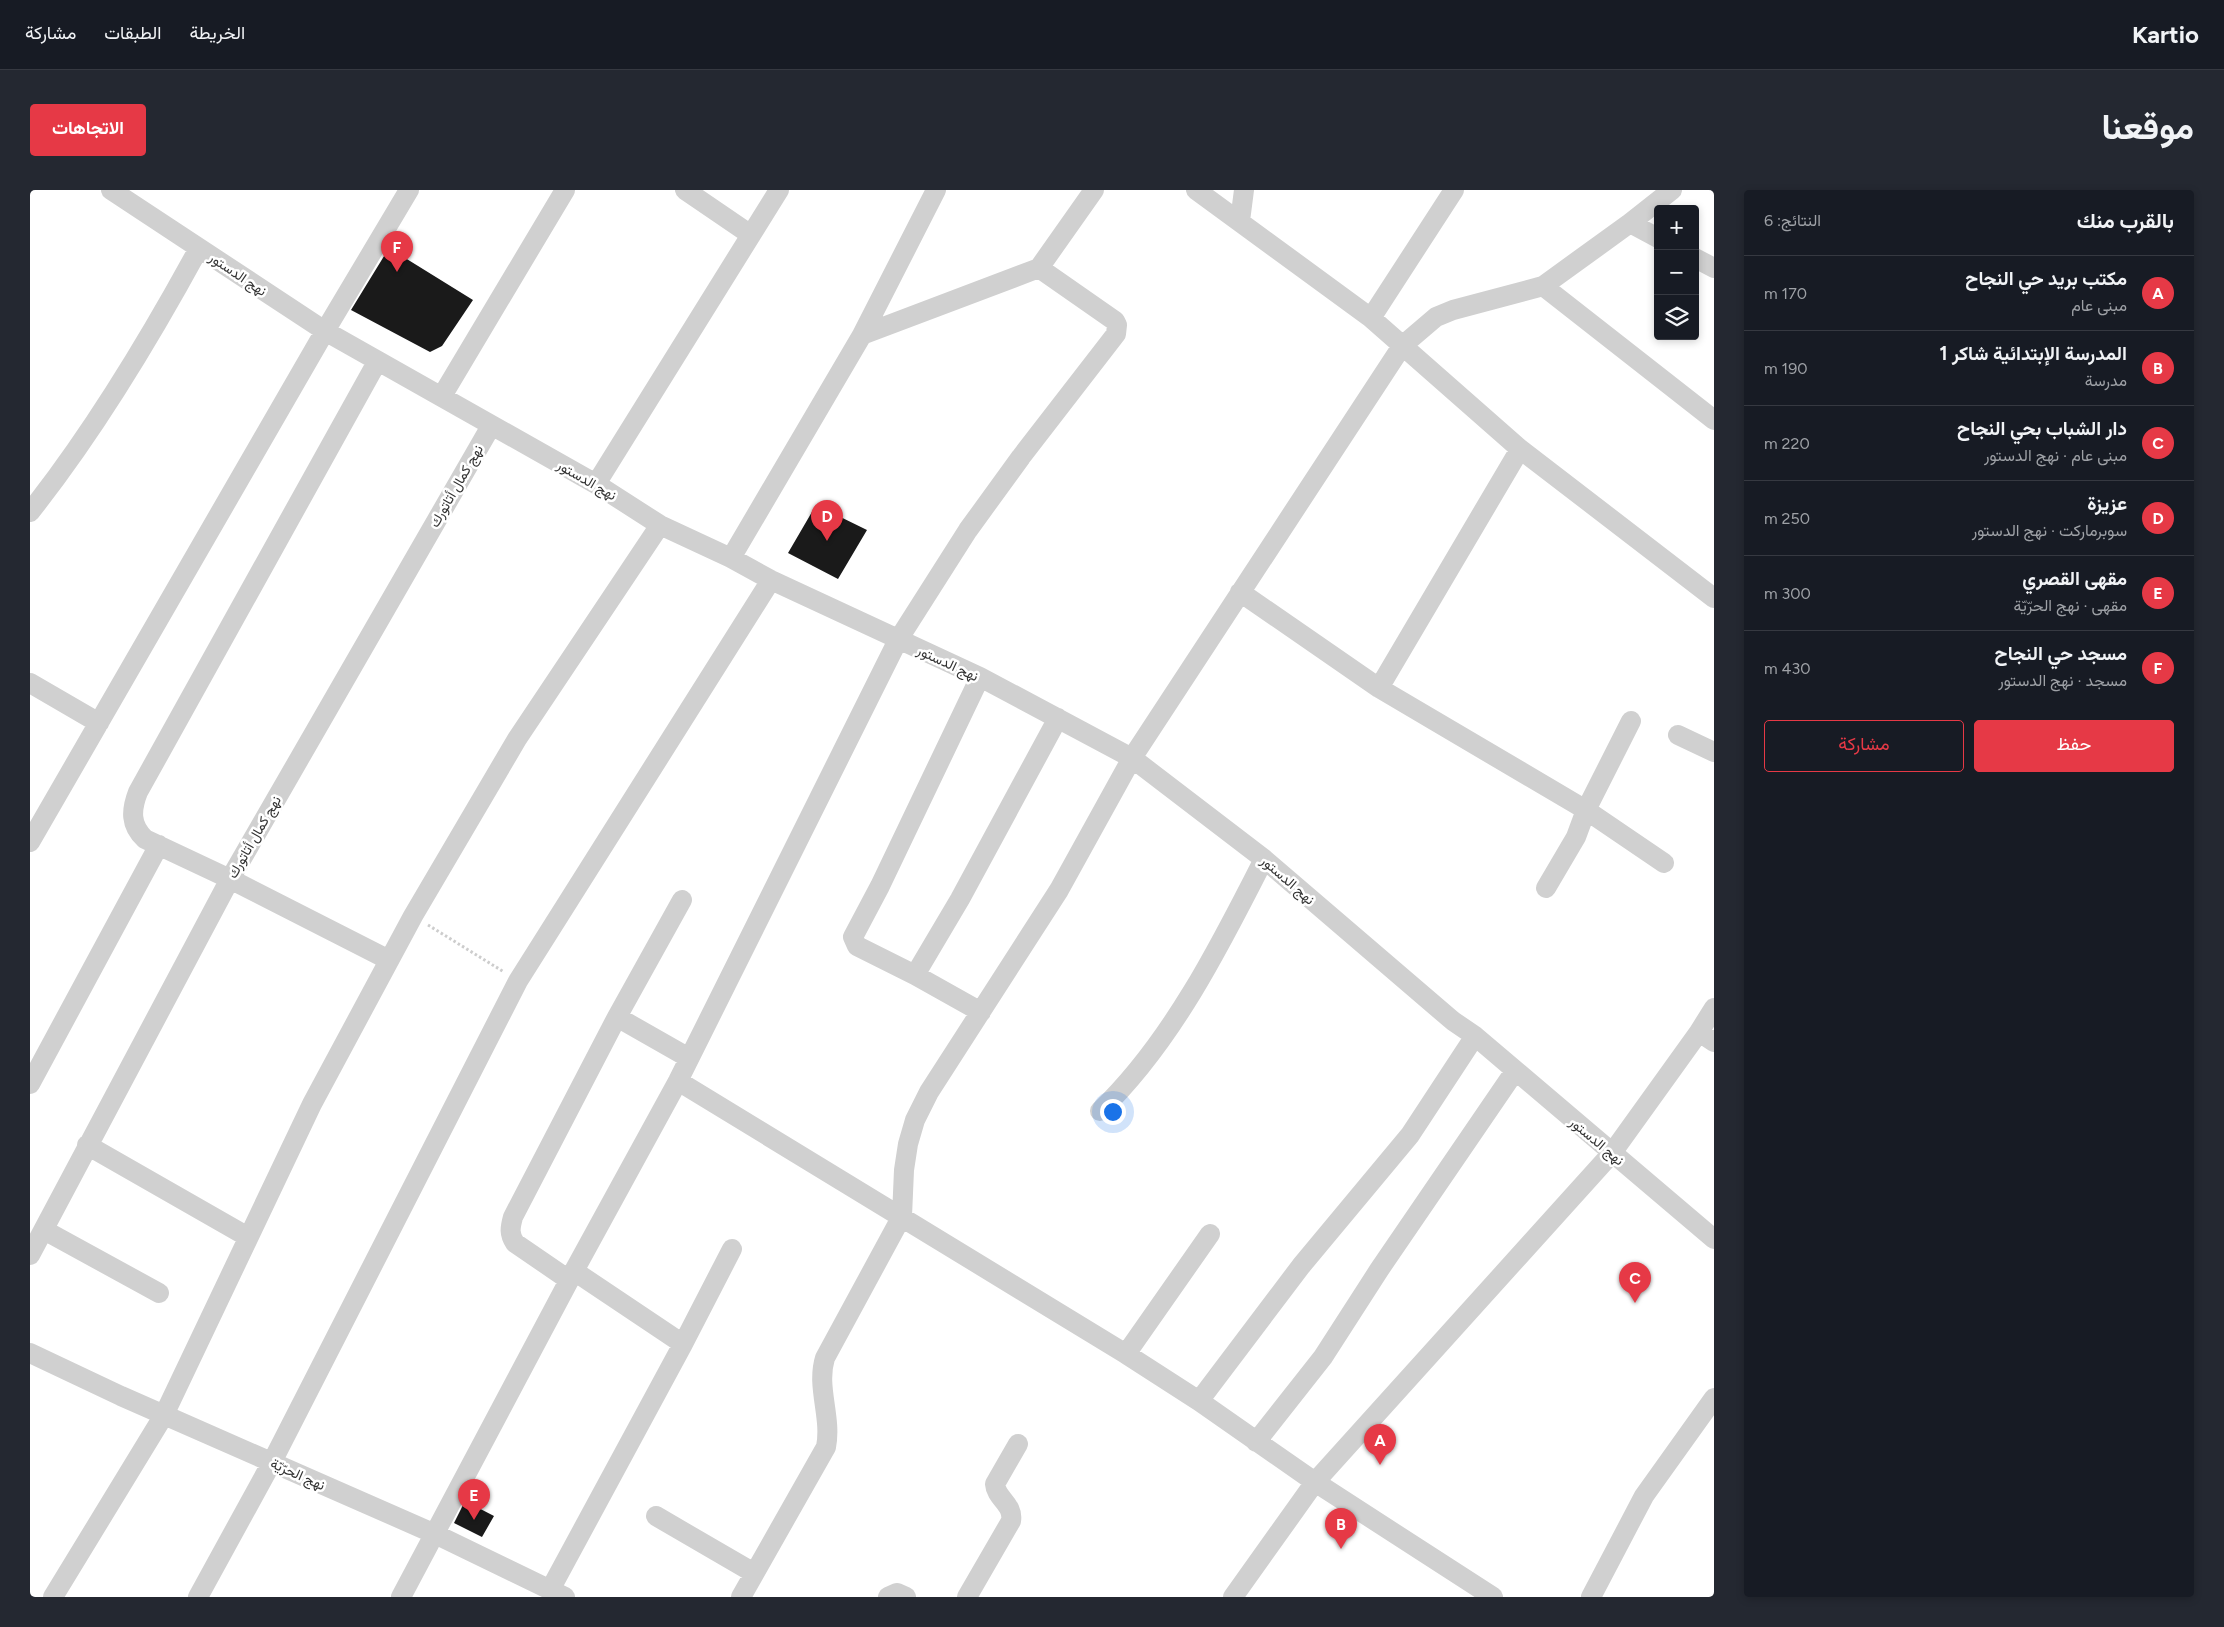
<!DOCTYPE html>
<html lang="ar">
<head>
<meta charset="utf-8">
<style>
	:root { --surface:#171b24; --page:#242831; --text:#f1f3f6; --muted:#9ea1a6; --line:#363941; --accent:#e63946 }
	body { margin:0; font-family:Figtree,Vazirmatn,sans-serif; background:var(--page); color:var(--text); direction:rtl }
	.controls { position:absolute; right:15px; top:15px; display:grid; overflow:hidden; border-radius:5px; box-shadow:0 2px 8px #0003 }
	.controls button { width:45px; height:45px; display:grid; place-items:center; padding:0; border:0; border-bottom:1px solid var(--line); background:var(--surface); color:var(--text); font:25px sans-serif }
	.you { position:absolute; left:1082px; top:921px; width:18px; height:18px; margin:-12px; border:4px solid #fff; border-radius:50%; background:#1a73e8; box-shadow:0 0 0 8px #1a73e833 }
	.badge { display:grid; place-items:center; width:32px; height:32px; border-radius:50%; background:var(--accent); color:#fff; font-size:16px; font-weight:700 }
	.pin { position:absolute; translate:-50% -41px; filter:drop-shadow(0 1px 2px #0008) }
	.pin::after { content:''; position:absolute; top:26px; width:18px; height:15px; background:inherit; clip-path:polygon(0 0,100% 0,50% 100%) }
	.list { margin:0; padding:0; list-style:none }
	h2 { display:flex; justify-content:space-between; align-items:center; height:65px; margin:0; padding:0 20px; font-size:21px }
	h2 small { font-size:16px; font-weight:400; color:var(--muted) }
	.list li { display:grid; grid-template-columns:32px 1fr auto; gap:15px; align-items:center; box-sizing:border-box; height:75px; padding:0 20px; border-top:1px solid var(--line) }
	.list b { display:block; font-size:19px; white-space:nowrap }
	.list p { margin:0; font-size:16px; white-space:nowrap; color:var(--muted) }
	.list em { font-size:16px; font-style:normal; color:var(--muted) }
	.actions { display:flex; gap:10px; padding:15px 20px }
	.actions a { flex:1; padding:11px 0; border:1px solid var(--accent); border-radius:5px; text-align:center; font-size:18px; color:var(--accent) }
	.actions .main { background:var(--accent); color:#fff }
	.icon { flex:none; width:28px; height:28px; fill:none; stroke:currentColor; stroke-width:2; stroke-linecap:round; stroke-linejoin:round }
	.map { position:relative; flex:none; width:1684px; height:1407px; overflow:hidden; direction:ltr; border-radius:5px }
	header { display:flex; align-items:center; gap:30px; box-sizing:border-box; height:70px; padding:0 25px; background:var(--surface); border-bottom:1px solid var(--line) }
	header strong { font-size:24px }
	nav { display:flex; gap:28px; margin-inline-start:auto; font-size:18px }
	.intro { display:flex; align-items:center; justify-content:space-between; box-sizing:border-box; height:120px; padding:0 30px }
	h1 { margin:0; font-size:35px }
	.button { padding:12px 22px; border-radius:5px; background:var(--accent); color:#fff; font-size:18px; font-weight:700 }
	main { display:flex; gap:30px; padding:0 30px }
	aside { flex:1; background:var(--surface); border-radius:5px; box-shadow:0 2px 8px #0003 }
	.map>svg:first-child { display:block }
	.building { fill:#1a1a1a }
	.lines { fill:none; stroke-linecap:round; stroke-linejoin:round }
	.path { stroke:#cdcdcd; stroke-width:3; stroke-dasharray:2.5 2.5; stroke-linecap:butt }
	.minor { stroke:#d0d0d0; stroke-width:20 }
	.labels { text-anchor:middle; stroke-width:5; stroke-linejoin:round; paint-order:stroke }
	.street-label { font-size:14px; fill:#333; stroke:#fff }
</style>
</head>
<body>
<header>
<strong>Kartio</strong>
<nav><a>الخريطة</a><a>الطبقات</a><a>مشاركة</a></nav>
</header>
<div class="intro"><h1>موقعنا</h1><a class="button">الاتجاهات</a></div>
<main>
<aside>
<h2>بالقرب منك<small>النتائج: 6</small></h2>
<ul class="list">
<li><span class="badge">A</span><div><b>مكتب بريد حي النجاح</b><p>مبنى عام</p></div><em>170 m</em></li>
<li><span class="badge">B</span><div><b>المدرسة الإبتدائية شاكر 1</b><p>مدرسة</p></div><em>190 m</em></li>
<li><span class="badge">C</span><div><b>دار الشباب بحي النجاح</b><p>مبنى عام · نهج الدستور</p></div><em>220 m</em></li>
<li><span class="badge">D</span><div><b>عزيزة</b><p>سوبرماركت · نهج الدستور</p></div><em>250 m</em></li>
<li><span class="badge">E</span><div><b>مقهى القصري</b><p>مقهى · نهج الحرّيّة</p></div><em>300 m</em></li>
<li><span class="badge">F</span><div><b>مسجد حي النجاح</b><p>مسجد · نهج الدستور</p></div><em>430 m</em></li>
</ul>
<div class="actions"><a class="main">حفظ</a><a>مشاركة</a></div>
</aside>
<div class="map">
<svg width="1684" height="1407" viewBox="0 0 1684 1407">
	<rect width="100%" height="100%" fill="#fff"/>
	<path class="building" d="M359,58L443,110L412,156L400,162L321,120Z
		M786,315L837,340L808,389L758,363Z
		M435,1311L464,1326L452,1347L424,1333Z"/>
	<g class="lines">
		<path class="path" d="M398,735L474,782"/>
		<path class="minor" d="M81,0L295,141L566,294L630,335L701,368L741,390L950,487L1102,568L1234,669L1423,831L1445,846L1684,1049
			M655,0L721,45
			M1166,0L1341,128L1490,259L1684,408
			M1210,31L1214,0
			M1600,33L1628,48
			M1665,68L1684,78
			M1513,96L1684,230
			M1341,128L1424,0
			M832,145L1009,78L1064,0
			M347,172L108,602C101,620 100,635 115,649L200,689L359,770
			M412,206L535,0
			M566,294L749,0
			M0,322C65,240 119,150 169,58
			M701,368L832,145L906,0
			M1210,402L1349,498L1556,620L1634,673
			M950,487L850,696L823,747L827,756L885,785L951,822
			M0,493L69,533
			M1349,498L1490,259
			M1648,545L1684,562
			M0,652L295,141L379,0
			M1516,698L1546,647L1556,620L1601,531
			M885,785L930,709L1028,528
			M587,827L659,868
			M1669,842L1684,852
			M648,891L1096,1164L1169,1211L1285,1292L1463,1407
			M0,894L129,655
			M1070,921C1141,853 1190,756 1234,669
			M57,955L218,1047
			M14,1040L129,1103
			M0,1065L200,689L461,236
			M544,1081L653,1154L702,1059
			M539,1090L485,1053C479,1044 480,1038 483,1027L587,827L652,710
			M0,1163L91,1206L405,1344L535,1407
			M1096,1164L1180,1044
			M1169,1211L1271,1076L1380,945L1445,846
			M1226,1252L1293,1167L1349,1080L1485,881
			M626,1326L724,1383
			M520,1400L653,1154
			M23,1407L134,1225L282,914L383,726L487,549L630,335
			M168,1407L242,1272L488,791L741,390
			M371,1407L544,1081L648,891L868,450L938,340L991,267L1086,144L1087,135L1085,131L1009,78
			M711,1407L796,1257C802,1227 786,1197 795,1168L872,1026L874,980L878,954L885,930L899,902L1029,700L1102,568L1372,156L1406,127L1423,120L1513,96L1600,33L1642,0
			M858,1407L867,1403L876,1407
			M937,1407L981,1331C984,1314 966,1309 965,1294L988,1254
			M1203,1407L1285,1292L1582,963L1669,842L1684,818
			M1561,1407L1614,1306L1684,1208"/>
	</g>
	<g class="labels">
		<g class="street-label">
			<text transform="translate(208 84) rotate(34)" y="5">نهج الدستور</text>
			<text transform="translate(557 290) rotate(30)" y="5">نهج الدستور</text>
			<text transform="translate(426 296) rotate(-60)" y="5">نهج كمال أتاتورك</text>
			<text transform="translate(918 473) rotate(25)" y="5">نهج الدستور</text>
			<text transform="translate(224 647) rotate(-60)" y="5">نهج كمال أتاتورك</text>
			<text transform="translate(1258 690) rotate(41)" y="5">نهج الدستور</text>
			<text transform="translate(1567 951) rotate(40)" y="5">نهج الدستور</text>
			<text transform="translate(268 1284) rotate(24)" y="5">نهج الحرّيّة</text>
		</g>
	</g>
</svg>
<div class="controls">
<button>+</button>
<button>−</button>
<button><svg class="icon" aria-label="layers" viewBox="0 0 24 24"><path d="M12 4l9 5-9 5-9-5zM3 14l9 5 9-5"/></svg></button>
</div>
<div class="you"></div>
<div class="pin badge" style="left:1350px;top:1275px">A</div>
<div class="pin badge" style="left:1311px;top:1359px">B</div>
<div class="pin badge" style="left:1605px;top:1113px">C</div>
<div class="pin badge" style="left:797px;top:351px">D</div>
<div class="pin badge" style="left:444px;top:1330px">E</div>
<div class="pin badge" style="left:367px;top:82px">F</div>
</div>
</main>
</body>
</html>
